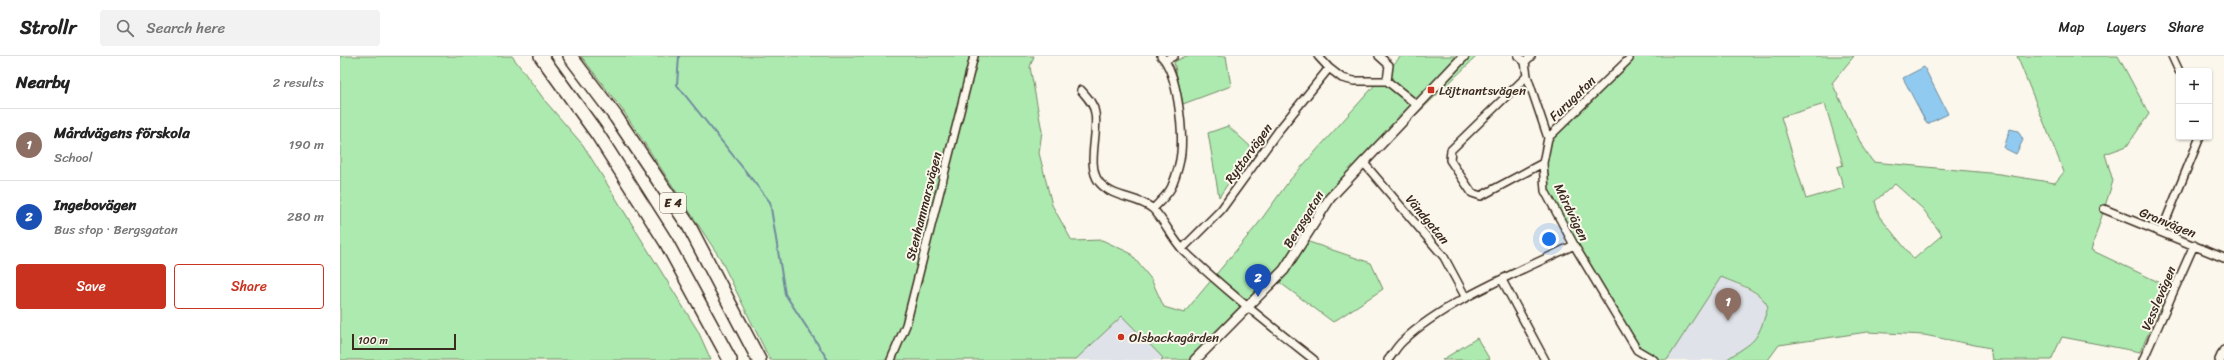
<!DOCTYPE html>
<html lang="en">
<head>
<meta charset="utf-8">
<style>
	:root { --surface:#fff; --page:#f2f2f2; --text:#222; --muted:#767676; --line:#e0e0e0; --accent:#c8321e }
	body { margin:0; font-family:Sriracha,sans-serif; background:var(--page); color:var(--text) }
	.controls { position:absolute; right:12px; top:12px; display:grid; overflow:hidden; border-radius:4px; box-shadow:0 1px 3px #0004 }
	.controls button { width:36px; height:36px; display:grid; place-items:center; padding:0; border:0; border-bottom:1px solid var(--line); background:var(--surface); color:var(--text); font:20px sans-serif }
	.scale { position:absolute; left:12px; bottom:10px; width:104px; box-sizing:border-box; padding-left:4px; border:2px solid #3b2a1e; border-top:0; font-size:11px; line-height:14px; white-space:nowrap; color:#3b2a1e; -webkit-text-stroke:3px #fbf7ec; paint-order:stroke }
	.you { position:absolute; left:1209px; top:183px; width:14px; height:14px; margin:-10px; border:3px solid #fff; border-radius:50%; background:#1a73e8; box-shadow:0 0 0 6px #1a73e833 }
	.badge { display:grid; place-items:center; width:26px; height:26px; border-radius:50%; background:var(--accent); color:#fff; font-size:13px; font-weight:700 }
	.pin { position:absolute; translate:-50% -33px; filter:drop-shadow(0 1px 2px #0008) }
	.pin::after { content:''; position:absolute; top:21px; width:14px; height:12px; background:inherit; clip-path:polygon(0 0,100% 0,50% 100%) }
	.list { margin:0; padding:0; list-style:none }
	h2 { display:flex; justify-content:space-between; align-items:center; height:52px; margin:0; padding:0 16px; font-size:17px }
	h2 small { font-size:13px; font-weight:400; color:var(--muted) }
	.list li { display:grid; grid-template-columns:26px 1fr auto; gap:12px; align-items:center; box-sizing:border-box; height:72px; padding:0 16px; border-top:1px solid var(--line) }
	.list b { display:block; font-size:15px; white-space:nowrap }
	.list p { margin:0; font-size:13px; white-space:nowrap; color:var(--muted) }
	.list em { font-size:13px; font-style:normal; color:var(--muted) }
	.actions { display:flex; gap:8px; padding:12px 16px }
	.actions a { flex:1; padding:9px 0; border:1px solid var(--accent); border-radius:4px; text-align:center; font-size:14px; color:var(--accent) }
	.actions .main { background:var(--accent); color:#fff }
	.icon { flex:none; width:22px; height:22px; fill:none; stroke:currentColor; stroke-width:2; stroke-linecap:round; stroke-linejoin:round }
	.map { position:relative; flex:none; width:1884px; height:304px; overflow:hidden }
	header { display:flex; align-items:center; gap:24px; box-sizing:border-box; height:56px; padding:0 20px; background:var(--surface); border-bottom:1px solid var(--line) }
	header strong { font-size:19px }
	nav { display:flex; gap:22px; margin-inline-start:auto; font-size:14px }
	.search { width:280px; height:36px; background:var(--page); display:flex; align-items:center; gap:10px; box-sizing:border-box; padding:0 14px; border-radius:4px; color:var(--muted); font-size:15px }
	main { display:flex }
	aside { flex:1; background:var(--surface) }
	.map>svg:first-child { display:block }
	.built { fill:#dfe2e8 }
	.green { fill:#adeab0; stroke:#748a67; fill-rule:evenodd }
	.water { fill:#91caf0; stroke:#6f8a9c }
	.lines { fill:none; stroke-linecap:round; stroke-linejoin:round }
	.stream { stroke:#6f8a9c; stroke-width:2 }
	.minor-casing { stroke:#3b2a1e; stroke-width:10 }
	.tertiary-casing { stroke:#3b2a1e; stroke-width:12 }
	.motorway-casing { stroke:#3b2a1e; stroke-width:16 }
	.minor { stroke:#fbf7ec; stroke-width:7 }
	.tertiary { stroke:#fbf7ec; stroke-width:9 }
	.motorway { stroke:#fbf7ec; stroke-width:13 }
	.poi-dot { fill:#c8321e; stroke:#fbf7ec; stroke-width:1.5 }
	.labels { text-anchor:middle; stroke-width:4; stroke-linejoin:round; paint-order:stroke }
	.shield { fill:#fbf7ec; stroke:#75685c; stroke-width:1 }
	.shield-label { font-size:12px; font-weight:bold; fill:#3b2a1e }
	.poi-label { font-size:13px; fill:#3b2a1e; stroke:#fbf7ec; text-anchor:start }
	.street-label { font-size:13px; fill:#3b2a1e; stroke:#fbf7ec }
</style>
</head>
<body>
<header>
<strong>Strollr</strong>
<div class="search"><svg class="icon" aria-label="search" viewBox="0 0 24 24"><circle cx="10" cy="10" r="6"/><path d="M15 15l6 6"/></svg>Search here</div>
<nav><a>Map</a><a>Layers</a><a>Share</a></nav>
</header>
<main>
<aside>
<h2>Nearby<small>2 results</small></h2>
<ul class="list">
<li><span class="badge" style="background:#8d6e63">1</span><div><b>Mårdvägens förskola</b><p>School</p></div><em>190 m</em></li>
<li><span class="badge" style="background:#1a4fb4">2</span><div><b>Ingebovägen</b><p>Bus stop · Bergsgatan</p></div><em>280 m</em></li>
</ul>
<div class="actions"><a class="main">Save</a><a>Share</a></div>
</aside>
<div class="map">
<svg width="1884" height="304" viewBox="0 0 1884 304">
	<rect width="100%" height="100%" fill="#fbf7ec"/>
	<filter id="ink" filterUnits="userSpaceOnUse"><feTurbulence type="fractalNoise" baseFrequency=".025" numOctaves="2"/><feDisplacementMap in="SourceGraphic" scale="8" xChannelSelector="R" yChannelSelector="G"/><feConvolveMatrix kernelMatrix="1 2 1 2 8 2 1 2 1" color-interpolation-filters="sRGB"/></filter>
	<g filter="url(#ink)">
		<path class="built" d="M1381,221L1412,235L1426,245L1428,251L1420,279L1410,290L1386,304H1327Z
			M782,259L823,302L821,304H735Z"/>
		<path class="green" d="M0,0H172L206,46L243,89L358,275L371,304H0Z
			M241,0H694L690,11L702,75L699,97L712,149L732,185L762,184L790,197L811,223L824,251L844,257L918,168L949,125L1061,0H1137L990,142L966,185L1031,207L1043,233L993,266L935,223L862,304H821L823,302L782,260L735,304H430L380,202L284,56Z
			M846,0H886L891,30L843,48L834,6Z
			M1292,0H1514L1492,27L1523,92L1533,106L1660,118L1715,127L1724,116L1677,0H1778L1809,58L1787,90L1765,98L1773,125L1751,194L1829,231L1800,296L1722,281L1711,304H1652L1650,292L1584,279L1527,276L1439,289L1428,304H1386C1416,283 1416,289 1428,251C1421,234 1397,228 1381,221L1327,304H1317L1297,294L1205,135L1203,121L1208,82ZM1485,48L1503,109L1497,111L1504,132L1466,143L1441,61ZM1555,128L1583,153L1602,179L1574,203L1539,160L1535,145Z
			M888,70L912,92L879,141L868,77Z
			M1137,282L1150,304H1102Z"/>
		<path class="water" d="M1584,11L1608,58L1587,68L1563,22Z
			M1670,73L1678,75L1683,84L1676,98L1664,92Z"/>
		<g class="lines">
			<path class="stream" d="M339,0L337,29L430,146L445,238L488,304"/>
			<defs>
				<path id="minor" d="M978,0L989,12L1002,22L1014,25H1047L1077,49
					M1039,0L1049,9L1047,25
					M1178,0L1185,6L1187,20L1208,82L1203,107L1205,135L1234,189L1297,294L1314,304
					M1832,0L1839,15
					M825,4L834,0
					M1185,6L1191,0
					M1187,20L1111,94L1110,104L1132,137L1141,140L1203,107
					M741,34C747,41 754,48 755,57C759,76 746,110 759,126C773,143 798,140 813,153C825,165 832,183 844,195C885,234 930,269 974,304
					M1208,82L1289,3
					M1023,106L1104,201L1126,242
					M813,153C819,146 829,138 832,130C836,120 840,107 841,97C843,74 838,17 821,0
					M1764,153L1884,202
					M1821,176L1860,81
					M842,193L881,154L939,74L989,12
					M1162,224L1205,304
					M551,304L566,269L634,0
					M1048,304C1053,298 1057,290 1063,285C1103,246 1183,214 1234,189
					M1803,304L1854,189"/>
				<path id="tertiary" d="M855,304L944,214L990,142L1124,0
					M1880,304L1884,295"/>
				<path id="motorway" d="M201,0L258,79L326,186L390,304
					M230,0L276,61L349,170L419,304"/>
			</defs>
			<use href="#minor" class="minor-casing"/>
			<use href="#tertiary" class="tertiary-casing"/>
			<use href="#motorway" class="motorway-casing"/>
			<use href="#minor" class="minor"/>
			<use href="#tertiary" class="tertiary"/>
			<use href="#motorway" class="motorway"/>
		</g>
	</g>
	<g class="poi-dot">
		<rect x="1087" y="30" width="8" height="8" rx="2"/>
		<circle cx="781" cy="281" r="4"/>
	</g>
	<g class="labels">
		<rect class="shield" x="320" y="137" width="26" height="20" rx="3"/>
		<g class="shield-label">
			<text x="333" y="151">E 4</text>
		</g>
		<g class="poi-label">
			<text x="1099" y="39">Löjtnantsvägen</text>
			<text x="789" y="286">Olsbackagården</text>
		</g>
		<g class="street-label">
			<text transform="translate(1232 42) rotate(-44)" y="5">Furugatan</text>
			<text transform="translate(908 97) rotate(-54)" y="5">Ryttarvägen</text>
			<text transform="translate(583 150) rotate(-76)" y="5">Stenhammarsvägen</text>
			<text transform="translate(1232 156) rotate(64)" y="5">Mårdvägen</text>
			<text transform="translate(963 163) rotate(-58)" y="5">Bergsgatan</text>
			<text transform="translate(1088 163) rotate(50)" y="5">Vändgatan</text>
			<text transform="translate(1828 166) rotate(22)" y="5">Granvägen</text>
			<text transform="translate(1818 242) rotate(-67)" y="5">Vesslevägen</text>
		</g>
	</g>
</svg>
<div class="controls">
<button>+</button>
<button>−</button>
</div>
<div class="scale">100 m</div>
<div class="you"></div>
<div class="pin badge" style="left:1388px;top:265px;background:#8d6e63">1</div>
<div class="pin badge" style="left:918px;top:241px;background:#1a4fb4">2</div>
</div>
</main>
</body>
</html>
